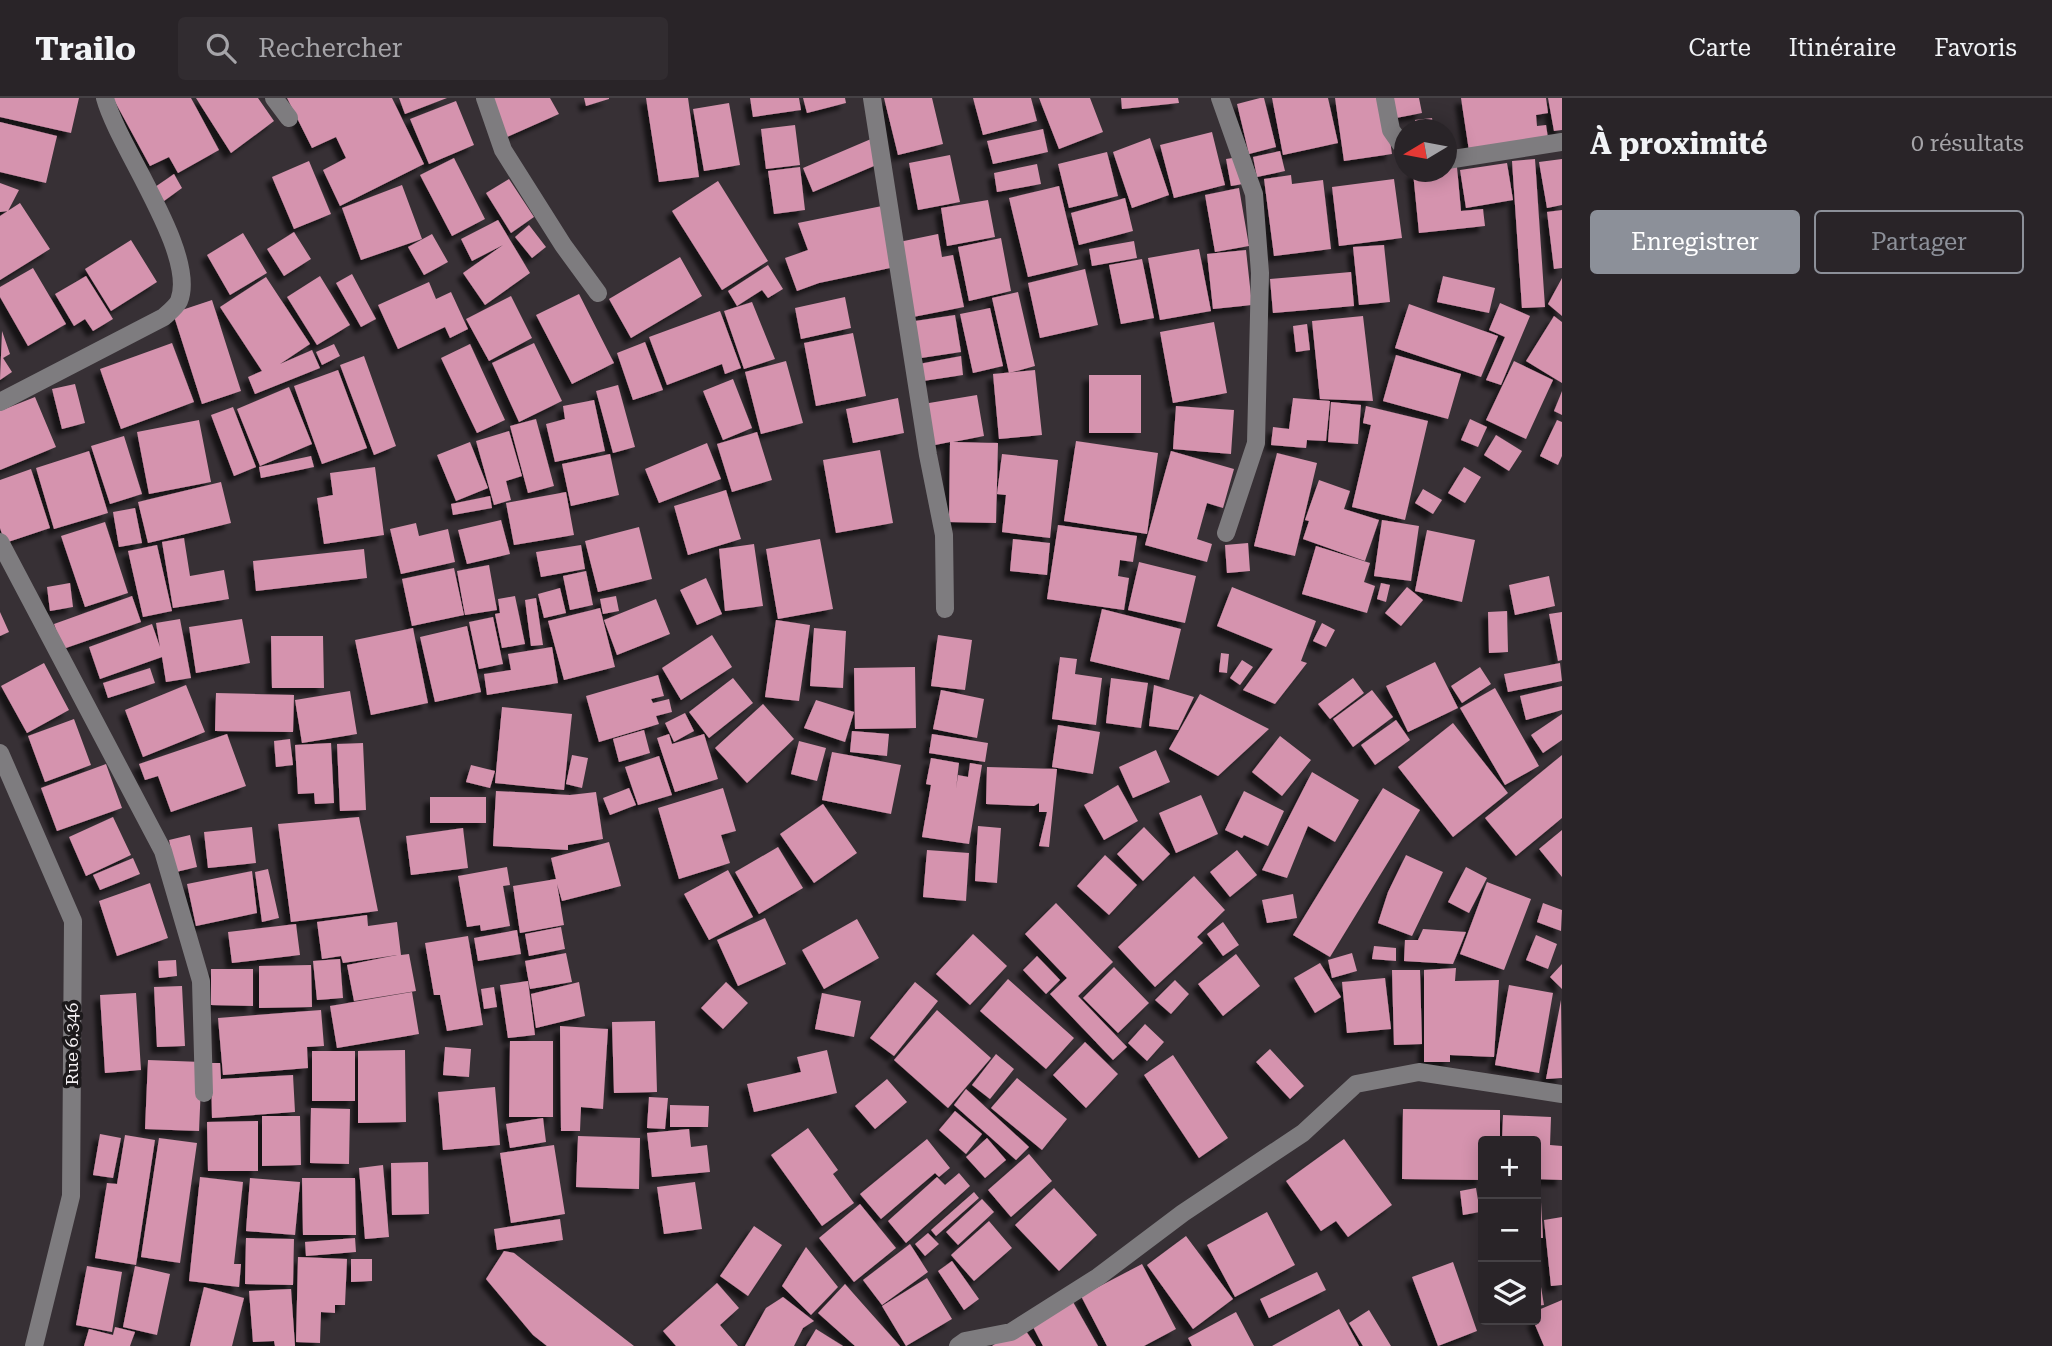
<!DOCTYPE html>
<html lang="fr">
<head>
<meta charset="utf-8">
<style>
	:root { --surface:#292428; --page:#312c30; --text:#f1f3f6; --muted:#a5a4a8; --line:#454145; --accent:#8c9099 }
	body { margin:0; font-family:"Roboto Serif",serif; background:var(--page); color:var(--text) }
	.controls { position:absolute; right:21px; bottom:21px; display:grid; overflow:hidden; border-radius:7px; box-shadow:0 4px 18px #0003 }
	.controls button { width:63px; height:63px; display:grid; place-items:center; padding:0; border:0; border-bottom:2px solid var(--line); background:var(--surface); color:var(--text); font:35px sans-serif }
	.compass { position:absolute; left:1394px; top:21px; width:63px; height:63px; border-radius:50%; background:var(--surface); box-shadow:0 4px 18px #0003; rotate:260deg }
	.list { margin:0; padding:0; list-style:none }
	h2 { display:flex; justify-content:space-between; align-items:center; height:91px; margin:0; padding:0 28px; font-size:30px }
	h2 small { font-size:23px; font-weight:400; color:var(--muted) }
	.actions { display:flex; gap:14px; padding:21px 28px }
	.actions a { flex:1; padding:16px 0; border:2px solid var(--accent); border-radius:7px; text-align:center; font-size:24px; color:var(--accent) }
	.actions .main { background:var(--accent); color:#fff }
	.icon { flex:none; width:38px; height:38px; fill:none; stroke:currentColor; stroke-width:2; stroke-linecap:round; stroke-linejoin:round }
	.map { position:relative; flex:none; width:1562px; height:1248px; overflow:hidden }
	header { display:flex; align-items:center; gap:42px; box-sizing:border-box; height:98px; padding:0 35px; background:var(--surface); border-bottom:2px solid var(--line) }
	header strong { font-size:33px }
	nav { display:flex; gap:38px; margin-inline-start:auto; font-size:24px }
	.search { width:490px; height:63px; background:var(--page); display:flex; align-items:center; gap:18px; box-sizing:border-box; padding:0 24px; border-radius:7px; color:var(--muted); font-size:26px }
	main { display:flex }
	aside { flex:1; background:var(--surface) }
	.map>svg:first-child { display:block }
	.building { fill:#d593ae; filter:url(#shadow) }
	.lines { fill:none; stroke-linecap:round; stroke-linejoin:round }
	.minor { stroke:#7e7c7f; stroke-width:18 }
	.labels { text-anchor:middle; stroke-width:7; stroke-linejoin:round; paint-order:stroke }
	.street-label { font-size:18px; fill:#f3eff2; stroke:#1c191b }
</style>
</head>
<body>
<header>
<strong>Trailo</strong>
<div class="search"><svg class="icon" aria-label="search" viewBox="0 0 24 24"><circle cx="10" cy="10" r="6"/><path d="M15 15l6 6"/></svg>Rechercher</div>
<nav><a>Carte</a><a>Itinéraire</a><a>Favoris</a></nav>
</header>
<main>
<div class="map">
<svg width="1562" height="1248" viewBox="0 0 1562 1248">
	<defs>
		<filter id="shadow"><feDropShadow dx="-6" dy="6" stdDeviation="2" flood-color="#0009"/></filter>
	</defs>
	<rect width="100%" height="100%" fill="#373035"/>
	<path class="building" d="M0,0H79L71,35L0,19Z
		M113,0H191L219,52L178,75L169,59L150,68Z
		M196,0H258L274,23L231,55Z
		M287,0H392L424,66L340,108L323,72L346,60L336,39L312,50Z
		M399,0H447L405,16Z
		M491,0H550L559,16L507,39Z
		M584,0H609V1L586,8Z
		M646,0H688L699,79L659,84Z
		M750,0H799L801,12L753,19Z
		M803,0H845L846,5L807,15Z
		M884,0H932L943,46L898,57Z
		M973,0H1031L1037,23L983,37Z
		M1039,0H1090L1103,34L1059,51Z
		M1121,0H1178L1179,5L1122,11Z
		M1260,0H1264L1276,49L1249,56L1237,6Z
		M1272,0H1328L1338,45L1283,57Z
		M1335,0H1384L1392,56L1344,63Z
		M1392,0H1419L1422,15L1396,20Z
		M1461,0H1546L1548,15L1536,17L1537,28L1546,27L1548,40L1469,53Z
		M1548,0H1562V32L1554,33Z
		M456,3L474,47L429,66L410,21Z
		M729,5L740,67L704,73L693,11Z
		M1432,20L1434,32H1416L1415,22Z
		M0,24L57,38L46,85L0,74Z
		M795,27L800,67L766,71L761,31Z
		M1043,31L1048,54L993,66L987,43Z
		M1212,34L1225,87L1174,100L1160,47Z
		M1150,40L1169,97L1132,110L1113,54Z
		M871,41L881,65L813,94L803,70Z
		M1280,53L1285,73L1257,79L1253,59Z
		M1107,54L1118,98L1069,110L1058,66Z
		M950,57L960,104L918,112L909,65Z
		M1239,59L1243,86L1231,88L1226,61Z
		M454,60L485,121L452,138L420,77Z
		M1535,61L1545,209L1522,210L1512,63Z
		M1562,61V107L1547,110L1539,64Z
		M309,63L331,116L294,131L272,79Z
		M1507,65L1513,102L1466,110L1460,72Z
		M1037,66L1041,86L997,94L994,75Z
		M800,69L805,112L774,116L768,73Z
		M1457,69L1461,113L1483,111L1485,128L1419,135L1413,74H1447V70Z
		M174,76L182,90L164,103L155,89Z
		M1291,77L1292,86L1323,82L1331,151L1274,158L1264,81Z
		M509,81L534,119L511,135L486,95Z
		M1394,81L1402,140L1339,148L1332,89Z
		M718,83L768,163L722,192L672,113Z
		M0,85L19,92L8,113L0,114Z
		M402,87L422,141L361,162L342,110Z
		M1059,88L1078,167L1028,179L1009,100Z
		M1239,90L1249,148L1215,154L1205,97Z
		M1125,100L1133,133L1079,147L1071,115Z
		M988,102L995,139L947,148L941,110Z
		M20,105L50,151L0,182V118Z
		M882,108L895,169L819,185L797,193L785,160L808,152L798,125Z
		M1562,112V170L1554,171L1547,114Z
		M498,122L530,175L485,207L463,175L503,147L472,163L461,141Z
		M529,127L546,149L532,160L515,139Z
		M294,134L311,161L284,178L267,151Z
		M243,135L267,175L230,197L207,157Z
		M432,136L448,164L424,177L408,149Z
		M938,136L942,159L953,157L964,209L913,219L899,144Z
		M1001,140L1011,193L969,203L958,149Z
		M131,142L157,184L111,213L85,171Z
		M1134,143L1137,160L1092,168L1089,151Z
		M1384,147L1390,204L1359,207L1353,149Z
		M1199,151L1211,213L1160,222L1148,160Z
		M1246,152L1252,207L1213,211L1207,156Z
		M680,159L702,198L631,240L609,201Z
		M1142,161L1154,220L1121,226L1109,167Z
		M768,167L783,191L768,200L762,192L737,208L728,193Z
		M33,170L66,226L28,248L0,199V189Z
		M1085,171L1098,227L1040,240L1028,185Z
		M1351,174L1354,208L1273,215L1270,181Z
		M352,176L376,221L361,229L336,185Z
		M86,178L113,221L93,233L85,221L74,228L55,196Z
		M320,178L350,227L317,247L287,199Z
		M1443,178L1495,190L1489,215L1437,204Z
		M266,179L310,246L280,266L312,252L320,270L255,296L248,279L262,273L220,209Z
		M1562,180V218L1548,206Z
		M429,184L436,201L451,194L468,231L450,240L445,229L398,251L378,207Z
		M1018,194L1035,268L1009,275L992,200Z
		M579,196L614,265L572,286L536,217Z
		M511,198L532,240L489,263L466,221Z
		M845,199L851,230L801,241L795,210Z
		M212,202L241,293L202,306L173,215Z
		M752,204L775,261L744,271L724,213Z
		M1500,205L1530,218L1501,287L1486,282L1505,239L1489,232Z
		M1409,206L1498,238L1481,279L1395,250Z
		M990,210L1003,268L973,275L960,216Z
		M720,213L741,270L725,276L722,266L667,287L649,239Z
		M955,217L961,254L921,260L915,223Z
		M1363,218L1373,303L1320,301L1312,223Z
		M1554,218L1562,224V285L1526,263Z
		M1214,224L1227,295L1173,305L1160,234Z
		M1307,226L1310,252L1296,254L1293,228Z
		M2,233L10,256L3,260L12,274L0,282Z
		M853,235L866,298L816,308L804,245Z
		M645,244L663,292L633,302L617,255Z
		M172,245L194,304L121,331L100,271Z
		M534,245L562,303L519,324L492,265Z
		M334,246L340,258L322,267L316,254Z
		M470,246L505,322L477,335L441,260Z
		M1396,257L1461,276L1448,321L1383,303Z
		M364,258L396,348L374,357L340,267Z
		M961,258L963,277L923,283L919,266Z
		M786,263L803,325L761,336L745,274Z
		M1514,263L1553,282L1526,341L1486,322Z
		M338,272L367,350L322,366L294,288Z
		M1035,272L1042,337L999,341L993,276Z
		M1089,277H1141V335H1089Z
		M733,281L752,330L723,342L703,293Z
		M75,286L85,325L62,331L52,291Z
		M618,287L635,349L613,355L596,293Z
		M289,289L312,346L260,368L237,311Z
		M1562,293V317L1554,313Z
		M977,297L984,338L953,344L998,345L996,425L949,424L950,344L930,348L923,306Z
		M35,299L56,349L0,372V313Z
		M898,300L904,335L853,345L846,311Z
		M1293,300L1330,303L1326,343L1307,342L1306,350L1271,347L1273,329L1289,331Z
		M594,302L605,353L555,364L546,326L565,321L563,308Z
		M1331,304L1361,307L1358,346L1328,344Z
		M1176,308L1234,312L1231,356L1173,351Z
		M1366,308L1428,323L1405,422L1352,409L1371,327L1363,325Z
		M233,309L256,369L234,378L211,317Z
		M536,321L554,388L528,395L510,328Z
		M1470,321L1487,329L1478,349L1461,342Z
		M199,322L211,384L149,396L137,334Z
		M1557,322L1562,324V358L1558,367L1540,358Z
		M509,333L522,378L506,383L511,402L494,407L476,343Z
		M757,334L772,382L732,394L717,346Z
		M1496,337L1522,353L1509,373L1484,357Z
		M124,338L142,396L110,406L91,348Z
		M1076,343L1158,355L1147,436L1064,423Z
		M470,344L488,390L456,403L437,357Z
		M707,345L721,381L659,405L645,371Z
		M880,352L893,425L836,435L823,362Z
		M89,353L108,415L54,431L36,370Z
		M1171,353L1234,371L1223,410L1207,405L1197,441L1212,446L1207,464L1145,447Z
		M1277,355L1317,365L1295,458L1254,448Z
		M610,356L619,397L571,408L562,366Z
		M1002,356L1058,362L1050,440L1002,434L1006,397L997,396Z
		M311,358L314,369L261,380L259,369Z
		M375,369L384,437L324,446L317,400L333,397L330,375Z
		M1464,369L1481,379L1465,405L1448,395Z
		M31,371L50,430L5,445L0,430V382Z
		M1319,382L1350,393L1344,411L1379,422L1365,463L1303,441L1309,423L1305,422Z
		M221,384L231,425L148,445L138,404Z
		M1423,391L1442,402L1433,416L1415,405Z
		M726,392L741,441L688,457L674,408Z
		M566,394L574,437L514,447L506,405Z
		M490,398L492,410L453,417L451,406Z
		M135,410L142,445L119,449L113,414Z
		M501,422L510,456L467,466L458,432Z
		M1382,422L1419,428L1411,483L1374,478Z
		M105,424L128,495L85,509L61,438Z
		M416,425L419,438L448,431L455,464L401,476L390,431Z
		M1058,427L1137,438L1133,464L1120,462L1118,478L1129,480L1124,512L1047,501Z
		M639,429L652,481L598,494L585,443Z
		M1427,432L1475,442L1462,504L1415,493Z
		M184,440L190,478L224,472L229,501L173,510L162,444Z
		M820,441L833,511L778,521L766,451Z
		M1013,441L1050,445L1047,477L1010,473Z
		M1248,445L1250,473L1227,475L1225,447Z
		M754,446L763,508L725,513L719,451Z
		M157,447L172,513L143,519L128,453Z
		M581,447L585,471L541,479L536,454Z
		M1316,448L1370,465L1364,484L1375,488L1367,515L1302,496Z
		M364,451L367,480L256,493L253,463Z
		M1139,464L1196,478L1185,525L1128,512Z
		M489,467L497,512L465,517L457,473Z
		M454,470L464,517L412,528L402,481Z
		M586,473L593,507L570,512L563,478Z
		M1549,478L1555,508L1515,517L1509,487Z
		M706,480L722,516L697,527L680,492Z
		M70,485L73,509L50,513L47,489Z
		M1381,485L1390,487L1386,504L1377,501Z
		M1232,489L1316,523L1301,563L1307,565L1275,606L1243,592L1273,551L1217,528Z
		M1407,489L1423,502L1401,528L1385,515Z
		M560,490L566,515L544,520L538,496Z
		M132,498L141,524L63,551L54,526Z
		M515,498L525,546L502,550L495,516L500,515L498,501Z
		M616,498L619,513L603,516L600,501Z
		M536,500L543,547L531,548L525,502Z
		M656,501L670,536L617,557L604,522Z
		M600,510L615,569L564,582L548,523Z
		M1102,511L1181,531L1169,582L1090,563Z
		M1507,513L1508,554L1489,555L1488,514Z
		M0,514L9,534L0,538Z
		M1562,514V562L1558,563L1549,516Z
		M493,519L503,566L479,571L469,524Z
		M180,521L191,580L166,584L162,559L100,581L89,549L152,526L160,549L156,525Z
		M242,521L250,565L196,575L189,529Z
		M776,522L810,527L799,603L765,599Z
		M1322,525L1335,532L1326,549L1313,543Z
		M467,528L481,594L435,604L420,539Z
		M413,530L428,605L371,617L355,542Z
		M814,530L846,533L843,590L810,588Z
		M712,537L732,569L681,602L662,570Z
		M938,537L972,542L965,592L931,588Z
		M271,538H323L324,590H272Z
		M552,549L558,585L487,597L484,576L511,572L508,556Z
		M1221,555L1229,556L1227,575L1219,574Z
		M1060,559L1077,561L1075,576L1102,580L1096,627L1052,621Z
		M1242,562L1253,569L1240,587L1230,580Z
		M1435,564L1458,610L1408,634L1386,588Z
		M44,565L69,612L27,635L1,588Z
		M1560,565L1562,583L1508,594L1504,576Z
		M915,569L916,630L855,631L854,570Z
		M1480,569L1491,586L1462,605L1451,588Z
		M150,570L155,585L108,600L103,585Z
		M658,577L664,598L651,601L653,605L669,601L672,614L656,618L659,626L599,644L586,598Z
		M733,580L753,605L709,640L689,614Z
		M1111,580L1148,585L1141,630L1106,625Z
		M1353,580L1364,595L1330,621L1318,606Z
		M186,587L205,634L143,659L125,612Z
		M1154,587L1194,599L1178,632L1149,628Z
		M1562,588V612L1526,622L1520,598Z
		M1495,590L1539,668L1505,687L1460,610Z
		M941,592L984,601L977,640L933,631Z
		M1372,592L1393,619L1353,649L1333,621Z
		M350,593L357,636L302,645L295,602Z
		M216,595L294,597L293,634L215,633Z
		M1200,596L1269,631L1218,678L1169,651Z
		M816,602L854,614L845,644L804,630Z
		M763,606L794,641L747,685L715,650Z
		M502,609L572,616L564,692L495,685Z
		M685,615L694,633L674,644L665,625Z
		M1562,616V642L1543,655L1531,637Z
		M74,621L91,667L45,684L28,638Z
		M1396,622L1410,642L1375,667L1361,647Z
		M1453,625L1508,695L1453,739L1398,669Z
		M1058,627L1100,634L1093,676L1052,669Z
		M644,632L650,655L619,664L613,641Z
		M852,633L889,636L887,658L850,654Z
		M227,636L246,688L171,714L158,678L145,682L139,666Z
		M669,636L672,646L704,636L718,681L675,694L657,640Z
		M932,636L988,645L985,664L929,655Z
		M1280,638L1311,662L1282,698L1252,674Z
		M290,641L293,667L276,669L274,643Z
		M799,643L826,650L817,683L791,676Z
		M331,645L334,705L315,706L314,695L298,696L295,647Z
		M363,645L366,712L340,713L337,646Z
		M1156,652L1170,684L1133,700L1119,669Z
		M832,654L901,667L891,716L822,702Z
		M572,657L588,660L582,690L566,686Z
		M1562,657V720L1516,758L1485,720Z
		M659,658L672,697L638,707L625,669Z
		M931,660L959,665L956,691L958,677L968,679L970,665L982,667L969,746L922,739L931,687L926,686Z
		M106,666L122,710L57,733L41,690Z
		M471,667L495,673L490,690L466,684Z
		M987,669L1057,671L1049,749L1039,748L1047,714H1039V705L1034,708L986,706Z
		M1312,674L1359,702L1335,744L1308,728L1287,780L1262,772Z
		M1118,687L1138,723L1104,742L1084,707Z
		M629,690L636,707L610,717L603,700Z
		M723,690L736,733L721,737L730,765L679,781L658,710Z
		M1383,690L1420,712L1330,859L1293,837Z
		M496,693L570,697L596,694L603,741L568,747V752L493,748Z
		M1244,693L1284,713L1268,748L1244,737L1242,740L1225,732Z
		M1201,697L1218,736L1176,755L1159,715Z
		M430,699H486V725H430Z
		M823,706L857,755L814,785L780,736Z
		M113,719L131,757L86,778L69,739Z
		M359,719L378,813L291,824L278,726Z
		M978,728L1001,730L997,785L975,783Z
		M252,729L256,765L208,770L204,734Z
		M1144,729L1170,756L1143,783L1117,756Z
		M463,730L468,770L411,777L406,738Z
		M1562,732V779L1539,751Z
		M190,737L197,769L176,774L169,742Z
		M609,744L621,788L562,803L557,786L564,827L520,835L513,788L556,781L551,760Z
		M778,749L803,790L759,816L735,774Z
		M927,752L969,755L966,803L923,799Z
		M1237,752L1257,777L1230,799L1210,774Z
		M1105,757L1137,787L1109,817L1077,788Z
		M1406,757L1443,774L1412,838L1378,825L1388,794Z
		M133,760L140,776L100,792L93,777Z
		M507,769L510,787L503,788L510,828L481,833L480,827L467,829L458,778Z
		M1466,769L1487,780L1469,815L1448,804Z
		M268,771L279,820L262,824L255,774Z
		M728,772L753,819L709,842L684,796Z
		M252,773L257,815L196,828L187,786Z
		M1194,778L1225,812L1197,839L1203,845L1155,889L1118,849Z
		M1487,784L1531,801L1504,872L1460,856Z
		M150,785L168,840L117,858L99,803Z
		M1293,796L1297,820L1267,825L1262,802Z
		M1056,805L1113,864L1078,898L1127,949L1113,962L1050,896L1067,880L1025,836Z
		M1543,805L1562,812L1561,833L1537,824Z
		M367,817L368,828L397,824L401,857L409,856L416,893L354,903L347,867L397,857L343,865L341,858L322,861L317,824Z
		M765,820L786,866L738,888L717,842Z
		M857,821L879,860L824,891L802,852Z
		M1223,824L1239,847L1223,858L1207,836Z
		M296,826L300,857L232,865L228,834Z
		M561,829L565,851L529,858L525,836Z
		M1423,831L1466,834L1453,866L1404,863L1405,842H1418Z
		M517,832L521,856L478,863L474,840Z
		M973,836L1007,868L970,907L936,876Z
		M1536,837L1557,846L1548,871L1526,862Z
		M468,838L483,927L447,933L440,897H434L425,845Z
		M1374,848L1396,850V863L1372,861Z
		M566,855L572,884L530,891L525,863Z
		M1352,855L1357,873L1332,880L1328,862Z
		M1236,856L1260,888L1223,918L1198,886Z
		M1037,858L1060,882L1046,896L1023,872Z
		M340,861L343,900L317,902L313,863Z
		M176,862L177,878L159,880L158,863Z
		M1320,865L1341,899L1315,915L1294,880Z
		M1562,866V891L1550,879Z
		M311,867L312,909L259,910V868Z
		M1114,869L1149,905L1118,935L1083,900Z
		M1456,870L1455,883L1499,882L1494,959L1450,957V964H1424V872Z
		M211,871H253V908L211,907Z
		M1392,872H1420L1422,946L1394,947Z
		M1385,880L1391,931L1347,935L1342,884Z
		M1008,881L1074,940L1046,971L980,913Z
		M1175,882L1189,896L1171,916L1155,902Z
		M528,883L535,937L508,940L500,887Z
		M579,884L585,918L536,930L531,896Z
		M726,884L748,905L723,931L701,910Z
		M915,884L938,903L894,958L870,940Z
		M1509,887L1553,895L1539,975L1495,967Z
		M182,888L185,948L157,949L154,889Z
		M494,889L497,909L484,911L481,891Z
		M412,894L419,936L337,950L330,908Z
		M136,895L141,972L105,975L100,897Z
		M822,895L861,903L854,939L815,931Z
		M1561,902L1562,980L1546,981Z
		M321,912L324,948L307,949L308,970L223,977L218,920Z
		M937,912L991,960L948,1010L894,962Z
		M655,923L657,994L614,995L612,924Z
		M1145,926L1164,944L1147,963L1128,945Z
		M560,928L608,931L603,1011L581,1009L580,1033H561Z
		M510,943H553V1019H509Z
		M1085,944L1118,976L1086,1010L1053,977Z
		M445,949L471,951L469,979L443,977Z
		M1270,951L1304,988L1290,1001L1256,964Z
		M405,952L406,1024L358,1025V953Z
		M827,952L837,995L754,1014L747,986L801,974L797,959Z
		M312,953H355V1003H312Z
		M996,956L1014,971L990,1001L972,987Z
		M1173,957L1228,1040L1199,1060L1144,977Z
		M148,962L202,964L199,1033L145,1031Z
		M211,965H220L221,981L293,977L295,1014L212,1020Z
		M1017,980L1067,1021L1042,1052L991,1010Z
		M887,981L907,1004L875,1031L855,1008Z
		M495,989L500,1047L443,1052L438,994Z
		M966,991L1029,1049L1016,1062L954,1007Z
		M649,999L668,1000L665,1031L647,1030Z
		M670,1007L709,1008L708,1029H670Z
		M311,1010L350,1011L349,1066L310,1065Z
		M1403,1011L1500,1012V1043H1483V1082L1402,1081Z
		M955,1013L982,1036L966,1056L939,1032Z
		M1503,1017L1551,1019L1550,1047L1562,1048V1082L1536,1081V1043H1502Z
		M262,1018H300L301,1067L262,1068Z
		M543,1020L546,1044L510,1050L506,1026Z
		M258,1023V1073H208L207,1024Z
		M808,1030L838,1072L833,1076L854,1105L822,1128L771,1057Z
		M689,1031L691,1049L707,1047L710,1074L652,1079L647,1035Z
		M100,1036L121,1040L113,1080L93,1077Z
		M125,1037L155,1042L136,1167L95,1160L107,1085L117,1086Z
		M578,1038L640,1040L639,1091L576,1089Z
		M159,1040L197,1045L180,1165L141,1159Z
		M987,1040L1006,1062L985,1080L966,1059Z
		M927,1041L950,1070L939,1079L935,1075L881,1121L860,1096Z
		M1344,1041L1392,1107L1348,1139L1336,1123L1321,1133L1286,1083Z
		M554,1047L565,1116L511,1125L500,1055Z
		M1029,1056L1052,1083L1011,1119L988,1092Z
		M428,1064L429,1116L392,1117L391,1065Z
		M383,1067L389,1139L365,1141L359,1070Z
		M959,1075L970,1088L906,1145L888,1123L937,1079L945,1087Z
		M200,1079L243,1084L234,1166H241L239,1189L189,1183Z
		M250,1080L300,1084L295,1137L246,1133Z
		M302,1080H355L356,1137H303Z
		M695,1084L702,1131L664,1136L657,1089Z
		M1536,1086H1540L1543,1140H1536Z
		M1054,1090L1097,1137L1059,1173L1015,1127Z
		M1476,1090L1480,1114L1463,1117L1460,1093Z
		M974,1094L979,1100L936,1138L931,1132Z
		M982,1101L994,1114L958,1147L946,1134Z
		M860,1106L896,1150L854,1184L819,1140Z
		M1267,1114L1295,1167L1235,1199L1207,1147Z
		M1562,1119V1187L1551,1188L1544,1122Z
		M560,1121L563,1142L497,1152L494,1131Z
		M989,1123L1012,1150L974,1183L951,1157Z
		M754,1128L782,1147L748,1198L720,1178Z
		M928,1135L939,1146L925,1158L915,1146Z
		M1186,1138L1233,1201L1193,1231L1147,1167Z
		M246,1140L294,1141L293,1187L245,1186Z
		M355,1140L356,1154L306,1158L305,1144Z
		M910,1146L928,1174L882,1207L863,1182Z
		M806,1149L838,1189L811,1217L782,1188Z
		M504,1153L514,1155L634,1248H547L533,1237L486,1181Z
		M298,1159L347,1161L345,1207H335V1215L321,1214L320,1245L296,1244Z
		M1536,1159L1544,1207L1536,1208Z
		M351,1161H372V1183L351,1184Z
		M952,1163L979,1201L964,1212L938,1173Z
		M1453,1164L1477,1233L1438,1248L1412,1179Z
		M1142,1166L1176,1231L1144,1248H1107L1081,1198Z
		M87,1168L122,1174L112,1234L76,1227Z
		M135,1168L170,1176L157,1237L123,1229Z
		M1317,1174L1326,1192L1269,1220L1260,1201Z
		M927,1180L952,1221L906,1248L882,1208Z
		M717,1185L739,1210L720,1227L738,1248H676L663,1233Z
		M845,1186L900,1248H855L818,1215Z
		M204,1189L244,1200L232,1248H190Z
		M291,1191L295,1248H275L274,1243L253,1244L249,1193Z
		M783,1199L814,1223L803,1230L794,1248H745L766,1210Z
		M1562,1202V1248H1544L1533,1222H1536V1213Z
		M1073,1204L1098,1248H1043L1032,1227Z
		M1339,1211L1359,1248H1272Z
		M1369,1212L1391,1248H1363L1349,1225Z
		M1236,1214L1254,1248H1192L1188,1240Z
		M1022,1227L1036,1248H992Z
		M115,1229L135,1234L130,1248H84L89,1231L113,1237Z
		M816,1231L843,1248H806Z"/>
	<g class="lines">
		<path class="minor" d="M274,0L289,20
			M485,0L503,52L563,147L598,195
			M872,0L928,357L944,437L945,511
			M1220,0L1254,96L1260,175L1256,345L1226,435
			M1385,0L1391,32L1405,52
			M1447,62L1562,44
			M0,304L164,219C168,215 176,209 179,203C198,156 118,49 105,0
			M0,444L163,753L201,883L204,995
			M0,655L73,823L71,1098L34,1248
			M958,1248L965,1243L1011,1234L1098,1179L1183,1115L1303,1035L1356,986L1419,974L1562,996"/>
	</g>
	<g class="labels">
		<g class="street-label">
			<text transform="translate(72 946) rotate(-90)" y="6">Rue 6.346</text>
		</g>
	</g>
</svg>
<div class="controls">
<button>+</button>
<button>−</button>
<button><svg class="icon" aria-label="layers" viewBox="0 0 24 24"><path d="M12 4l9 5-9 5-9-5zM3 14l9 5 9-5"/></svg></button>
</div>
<svg class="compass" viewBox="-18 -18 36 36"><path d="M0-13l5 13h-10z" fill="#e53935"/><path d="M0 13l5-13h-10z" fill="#a5a4a8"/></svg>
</div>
<aside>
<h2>À proximité<small>0 résultats</small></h2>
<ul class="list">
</ul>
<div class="actions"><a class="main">Enregistrer</a><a>Partager</a></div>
</aside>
</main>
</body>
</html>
